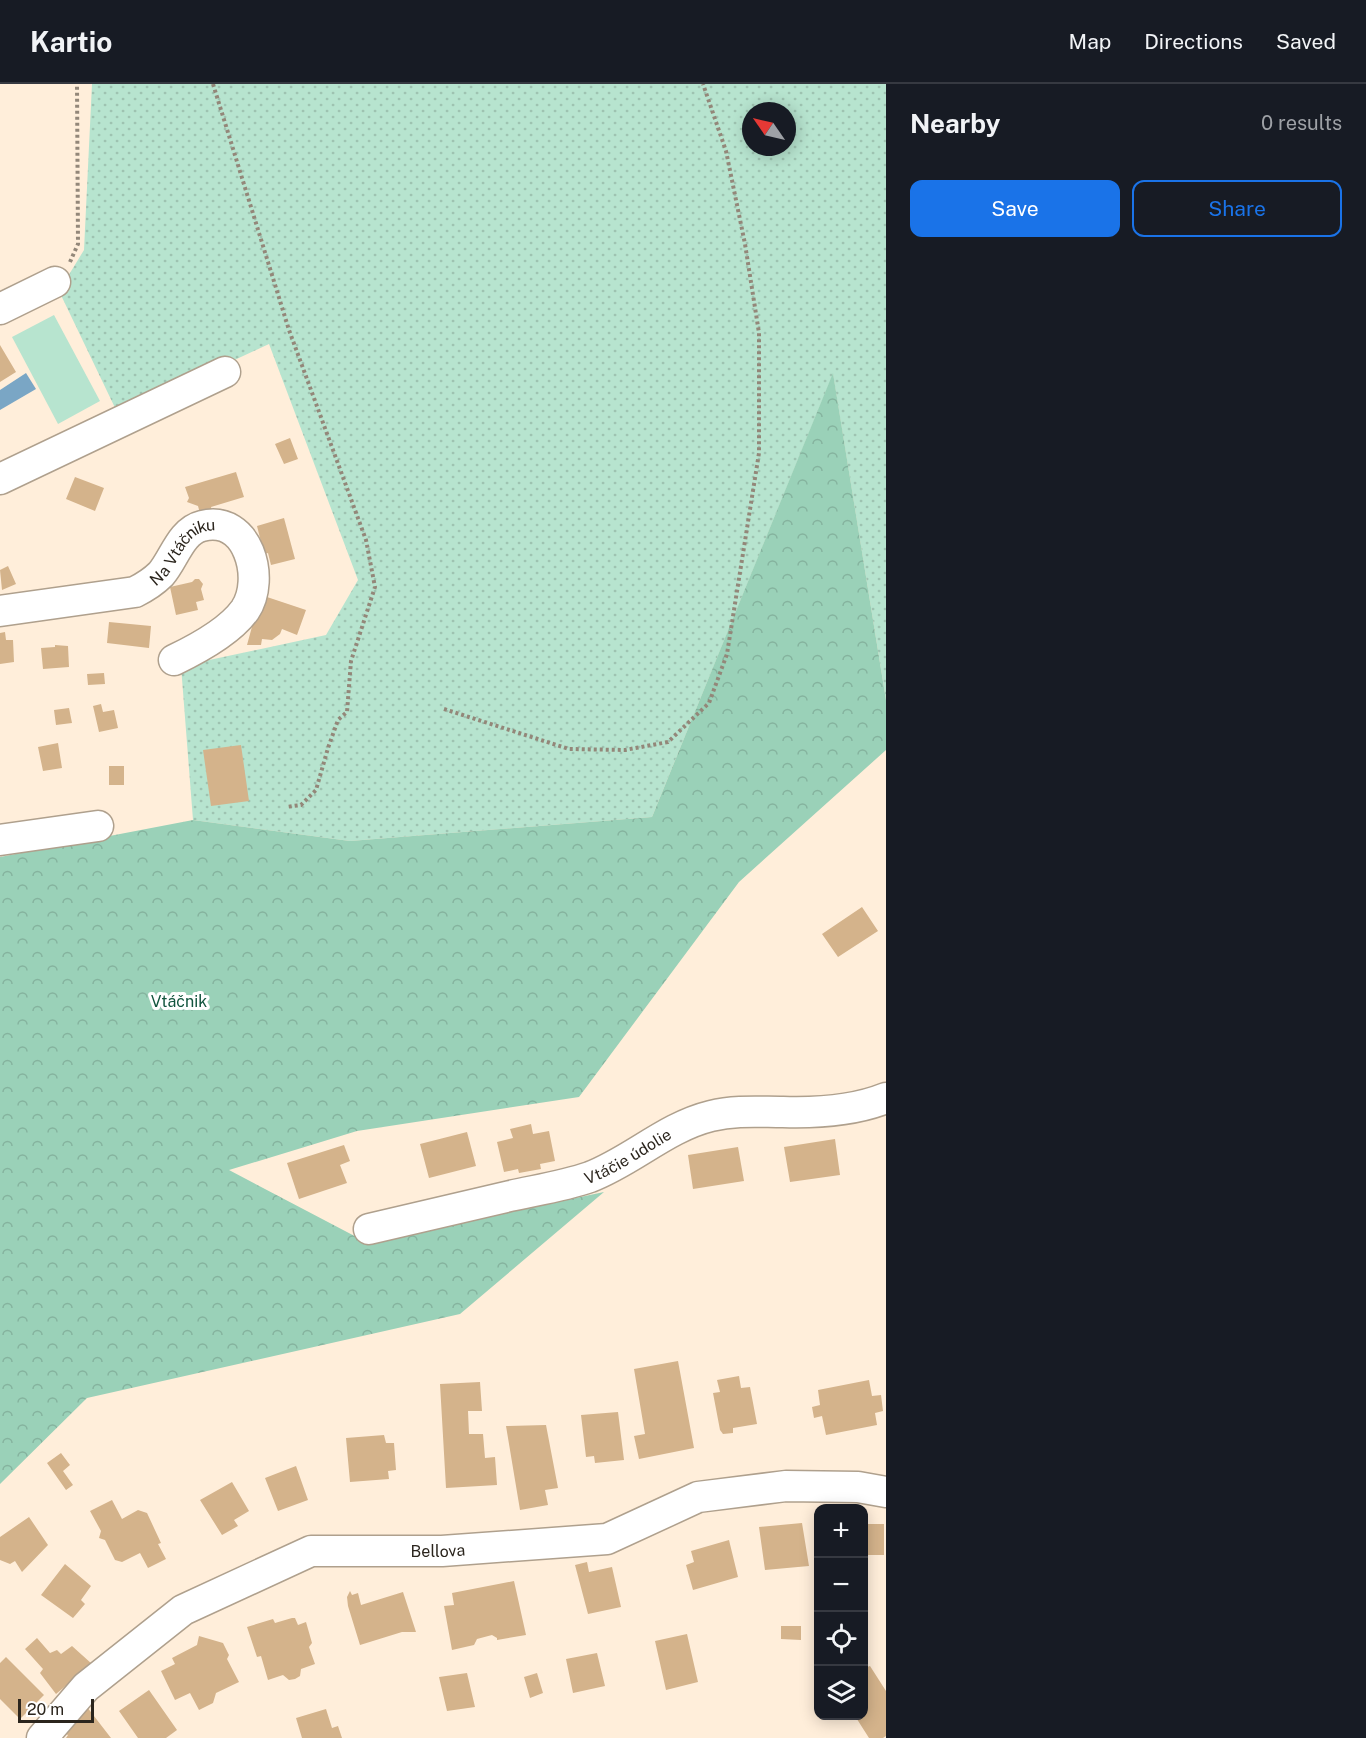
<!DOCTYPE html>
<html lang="en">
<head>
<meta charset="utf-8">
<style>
	:root { --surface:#171b24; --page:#20242c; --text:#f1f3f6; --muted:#9ea1a6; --line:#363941; --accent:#1a73e8 }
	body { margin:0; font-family:"Public Sans",sans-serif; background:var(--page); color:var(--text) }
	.controls { position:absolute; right:18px; bottom:18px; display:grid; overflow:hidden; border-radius:12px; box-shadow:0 3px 15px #0003 }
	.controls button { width:54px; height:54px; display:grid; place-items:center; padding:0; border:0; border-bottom:2px solid var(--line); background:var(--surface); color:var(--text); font:30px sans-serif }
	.compass { position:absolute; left:742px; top:18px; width:54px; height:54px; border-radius:50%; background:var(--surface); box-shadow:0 3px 15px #0003; rotate:304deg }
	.scale { position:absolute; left:18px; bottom:15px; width:76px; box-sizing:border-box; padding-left:6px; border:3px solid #2b251d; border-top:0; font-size:16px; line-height:21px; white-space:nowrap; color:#2b251d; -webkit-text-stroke:4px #fff; paint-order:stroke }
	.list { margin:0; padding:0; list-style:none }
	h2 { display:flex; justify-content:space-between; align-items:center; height:78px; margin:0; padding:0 24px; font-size:26px }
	h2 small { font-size:20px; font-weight:400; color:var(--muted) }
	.actions { display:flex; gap:12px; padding:18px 24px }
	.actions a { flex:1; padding:14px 0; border:2px solid var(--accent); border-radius:12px; text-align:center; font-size:21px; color:var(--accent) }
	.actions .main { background:var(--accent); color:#fff }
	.icon { flex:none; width:33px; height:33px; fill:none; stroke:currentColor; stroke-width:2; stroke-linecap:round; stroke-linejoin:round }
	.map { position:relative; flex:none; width:886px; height:1654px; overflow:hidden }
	header { display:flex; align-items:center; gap:36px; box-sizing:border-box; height:84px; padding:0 30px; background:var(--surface); border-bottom:2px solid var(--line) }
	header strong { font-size:28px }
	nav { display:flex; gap:33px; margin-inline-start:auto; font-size:21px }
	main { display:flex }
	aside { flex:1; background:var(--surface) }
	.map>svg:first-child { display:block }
	.grass { fill:url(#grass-dots); fill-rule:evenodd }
	.forest { fill:url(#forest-crowns) }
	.pitch { fill:#b7e4cf }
	.water { fill:#7aa6c5 }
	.building { fill:#d4b38b }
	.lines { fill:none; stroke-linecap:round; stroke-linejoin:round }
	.minor-casing { stroke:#afa08d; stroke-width:33 }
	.path { stroke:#938779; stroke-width:4; stroke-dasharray:3 3; stroke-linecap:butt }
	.minor { stroke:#fff; stroke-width:30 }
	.labels { text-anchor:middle; stroke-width:6; stroke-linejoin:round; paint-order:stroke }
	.street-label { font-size:16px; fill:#2b251d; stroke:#fff }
	.park-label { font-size:16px; fill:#12553e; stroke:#fff }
</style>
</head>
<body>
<header>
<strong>Kartio</strong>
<nav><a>Map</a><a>Directions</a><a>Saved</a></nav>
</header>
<main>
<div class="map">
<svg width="886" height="1654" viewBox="0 0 886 1654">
	<defs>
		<pattern id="grass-dots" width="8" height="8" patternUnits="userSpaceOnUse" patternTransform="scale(1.5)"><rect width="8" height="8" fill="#b7e4cf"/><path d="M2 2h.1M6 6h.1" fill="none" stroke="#9ec3b1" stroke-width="1.8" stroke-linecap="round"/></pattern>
		<pattern id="forest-crowns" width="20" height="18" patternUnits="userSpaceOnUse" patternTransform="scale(1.5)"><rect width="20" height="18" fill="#9ad1b8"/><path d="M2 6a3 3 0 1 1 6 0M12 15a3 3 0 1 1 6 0" fill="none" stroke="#85b39e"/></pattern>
	</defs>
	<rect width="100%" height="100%" fill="#ffeeda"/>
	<path class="grass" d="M92,0H886V616L833,290L652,733L350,757L193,736L181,582L326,551L358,496L269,260L118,330L59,207L84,166ZM751,27H787V63H751Z"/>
	<path class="forest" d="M833,289L886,616V666L739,798L579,1013L357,1047L229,1086L366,1158L604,1108L460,1230L87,1314L0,1400V773L193,736L350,757L652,733Z"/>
	<path class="pitch" d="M54,231L100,317L58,340L12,253Z"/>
	<path class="water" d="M26,289L36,305L0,326V306Z"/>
	<path class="building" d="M0,261L16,288L0,298Z
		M290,354L298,375L284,380L275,360Z
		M236,388L244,413L211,423L213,431L201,433L198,422L187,418L189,414L185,403Z
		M75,393L104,404L95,427L66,415Z
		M284,434L295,475L271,481L268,469L264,470L257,442Z
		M8,482L16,500L2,506L0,486Z
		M195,495H199L203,500L201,505L204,516L196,518L198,526L176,531L170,503L192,498Z
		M264,512L306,526L297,551L282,545L280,550L272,556L262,555L261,561H247L253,539Z
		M109,538L151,542L149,564L107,559Z
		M5,548L6,556H13L14,578L0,580V549Z
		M55,561L68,562L69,583L43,585L41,564L55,563Z
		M104,589L105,600L88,601L87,590Z
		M101,620L103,628L114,626L118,644L99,648L93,622Z
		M69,624L72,639L56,641L54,626Z
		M58,659L62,684L43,687L38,663Z
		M241,661L249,717L211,722L203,666Z
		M109,682H124V701H109Z
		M862,823L878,847L838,873L822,850Z
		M531,1040L533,1050L549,1047L555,1077L540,1080L541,1085L519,1089L518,1085L504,1088L497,1058L513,1054L510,1045Z
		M467,1048L476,1082L429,1094L420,1060Z
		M835,1055L840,1091L790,1098L784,1063Z
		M344,1061L350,1077L340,1081L347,1099L299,1115L287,1079Z
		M738,1063L744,1097L693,1105L688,1071Z
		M678,1277L694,1364L639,1375L634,1352L645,1350L634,1285Z
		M739,1292L741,1304L750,1303L757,1340L733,1344V1349L723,1350L720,1346L713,1309L720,1308L717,1296Z
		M869,1296L872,1312L881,1311L883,1327L875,1329L877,1341L826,1351L822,1332L814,1334L812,1323L820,1321L818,1306Z
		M480,1298L482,1327H468L469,1350H483L485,1374L495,1373L497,1401L446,1404L440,1300Z
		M618,1328L624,1376L595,1379L594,1372L586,1373L581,1331Z
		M546,1341L558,1404L545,1406L548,1421L520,1426L506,1342Z
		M384,1351L386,1359H394L396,1386L388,1387L389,1395L350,1398L346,1354Z
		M61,1369L70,1381L63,1387L73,1401L66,1406L47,1379Z
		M296,1382L308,1416L278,1427L265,1394Z
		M232,1398L249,1427L234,1436L238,1442L222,1451L200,1416Z
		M112,1416L122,1435L138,1426L147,1429L161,1459L158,1460L166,1475L148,1484L140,1469L122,1478L115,1476L105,1456L99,1454L101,1447L90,1427Z
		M29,1433L48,1461L22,1488L15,1477L10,1480L0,1476V1453Z
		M802,1439L809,1482L765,1486L759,1443Z
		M864,1440H884V1471H864Z
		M729,1456L738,1493L693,1506L686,1481L694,1478L691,1467Z
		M587,1478L589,1488L612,1483L621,1523L588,1530L575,1481Z
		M65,1480L91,1502L81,1516L85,1520L73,1534L41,1511Z
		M514,1497L526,1551L497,1556V1554L492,1551L477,1555L474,1561L452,1566L444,1522L454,1521L452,1509Z
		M350,1507L352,1511L358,1509L361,1521L403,1508L416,1548H402L360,1561L348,1522L347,1513Z
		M292,1534H295L298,1541L306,1538L312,1559L309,1563L315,1580L301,1585L300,1592L295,1595L289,1596L283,1591L268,1596L261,1572L257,1573L247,1543L273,1535L275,1539Z
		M781,1542H801V1556L781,1555Z
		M687,1550L698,1598L666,1606L655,1557Z
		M199,1552L223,1559L229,1571L227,1575L239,1598L216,1609L213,1619L199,1626L190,1609L175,1616L161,1587L175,1580L172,1574L197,1561Z
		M37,1554L50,1569L57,1566L61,1570L72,1562L92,1580L56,1610L40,1589L43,1585L25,1565Z
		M597,1569L605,1602L573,1609L566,1575Z
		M6,1573L44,1611L20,1635L0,1615V1579Z
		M865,1580L867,1583L870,1582L886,1607V1652L883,1654H869L855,1632H864V1581Z
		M467,1589L475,1623L447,1627L439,1593Z
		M537,1589L543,1609L530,1614L524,1593Z
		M149,1606L177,1646L166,1654H138L119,1627Z
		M87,1623L111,1654H66L68,1651L66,1650Z
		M326,1625L332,1644L338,1642L342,1654H302L296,1634Z"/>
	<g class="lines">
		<defs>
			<g id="minor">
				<path d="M0,225L55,198"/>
				<path d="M0,395L225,288"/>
				<path id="s1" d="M0,527L135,508C145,503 153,498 161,490C174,475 181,447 202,442C248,430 266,495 245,526C230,547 197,565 174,576"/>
				<path d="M0,756L98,742"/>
				<path id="s2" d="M369,1145C416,1134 463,1123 510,1112C537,1106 564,1102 590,1093C632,1077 666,1043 711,1032C736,1026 758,1028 783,1028C817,1029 854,1027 886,1014"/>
				<path id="s3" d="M42,1654L86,1603L183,1526L311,1467H442L607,1455L698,1413L786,1402L858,1403L886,1408"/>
			</g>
		</defs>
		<use href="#minor" class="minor-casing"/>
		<path class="path" d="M213,0L289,246L366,456L375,503L351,577L347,628L338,636L328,664L316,706L301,721L286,723
			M70,178L78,160L77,0
			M444,625L569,665L625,666L668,658L709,619L727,570L759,369V249L745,160L726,67L703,0"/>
		<use href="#minor" class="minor"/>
	</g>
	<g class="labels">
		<g class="street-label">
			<text dy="6" stroke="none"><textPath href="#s1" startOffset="201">Na Vtáčniku</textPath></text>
			<text dy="6" stroke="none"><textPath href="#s2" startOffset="270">Vtáčie údolie</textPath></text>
			<text dy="6" stroke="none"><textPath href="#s3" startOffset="459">Bellova</textPath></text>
		</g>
		<g class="park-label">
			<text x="179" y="923">Vtáčnik</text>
		</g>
	</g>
</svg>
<div class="controls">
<button>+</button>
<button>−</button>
<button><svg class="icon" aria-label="locate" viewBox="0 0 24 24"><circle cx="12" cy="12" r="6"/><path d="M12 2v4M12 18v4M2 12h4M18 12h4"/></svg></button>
<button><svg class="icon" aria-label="layers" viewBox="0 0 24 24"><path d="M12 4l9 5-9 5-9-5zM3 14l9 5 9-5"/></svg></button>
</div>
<svg class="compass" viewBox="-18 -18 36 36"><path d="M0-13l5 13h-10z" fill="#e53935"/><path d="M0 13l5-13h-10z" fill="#9ea1a6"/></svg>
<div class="scale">20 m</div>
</div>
<aside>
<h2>Nearby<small>0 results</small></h2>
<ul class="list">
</ul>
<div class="actions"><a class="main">Save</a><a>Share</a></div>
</aside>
</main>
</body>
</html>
